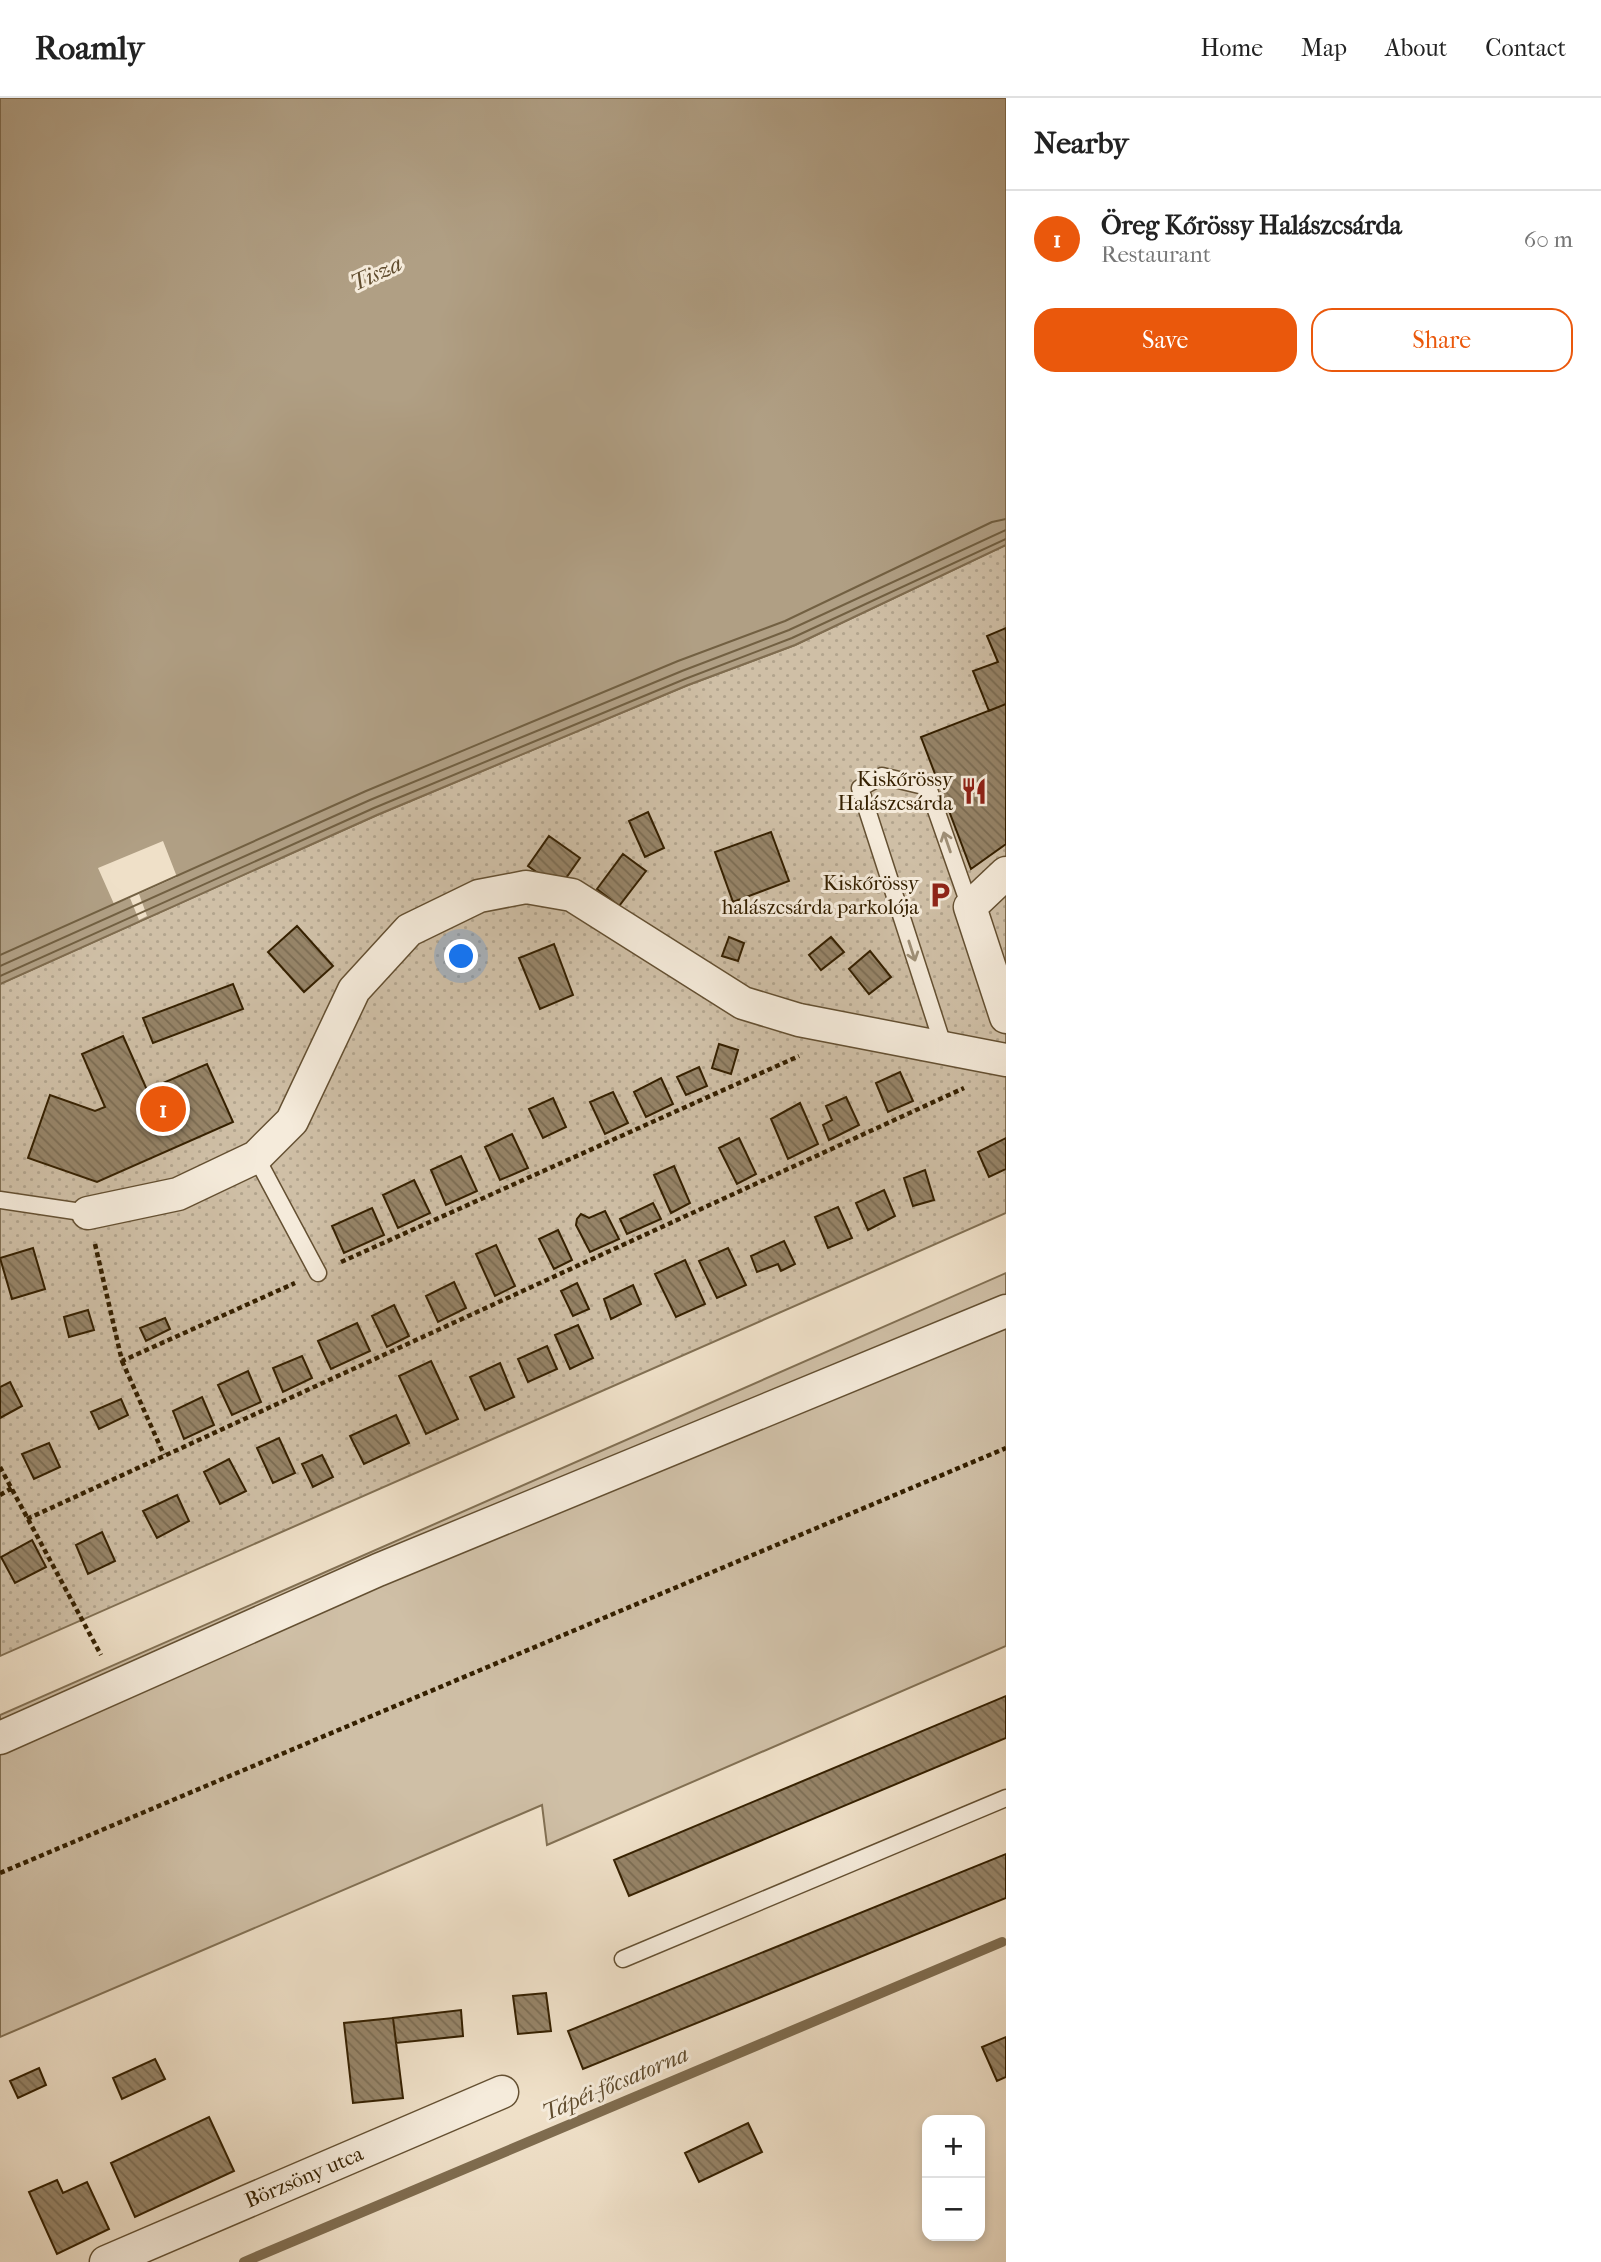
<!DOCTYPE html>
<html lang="en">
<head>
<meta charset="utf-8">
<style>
	:root { --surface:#fff; --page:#f6f6f6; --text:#222; --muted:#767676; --line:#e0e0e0; --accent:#ea580c }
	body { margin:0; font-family:"IM FELL French Canon",serif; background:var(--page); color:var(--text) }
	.controls { position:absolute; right:21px; bottom:21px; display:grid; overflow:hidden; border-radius:14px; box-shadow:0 4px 10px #0003 }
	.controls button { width:63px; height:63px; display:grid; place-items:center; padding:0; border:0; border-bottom:2px solid var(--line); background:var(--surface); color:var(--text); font:35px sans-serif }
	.you { position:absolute; left:462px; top:859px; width:24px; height:24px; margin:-18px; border:5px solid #fff; border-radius:50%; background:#1a73e8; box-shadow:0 0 0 10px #1a73e833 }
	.badge { display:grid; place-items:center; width:46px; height:46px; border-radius:50%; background:var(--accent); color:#fff; font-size:23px; font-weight:700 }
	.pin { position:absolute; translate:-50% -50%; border:4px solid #fff; box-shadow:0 2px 7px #0006 }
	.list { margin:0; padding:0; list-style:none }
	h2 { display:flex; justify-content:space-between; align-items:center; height:91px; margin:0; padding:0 28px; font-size:30px }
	h2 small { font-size:23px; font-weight:400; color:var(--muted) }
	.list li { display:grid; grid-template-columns:46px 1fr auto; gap:21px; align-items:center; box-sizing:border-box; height:98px; padding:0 28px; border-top:2px solid var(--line) }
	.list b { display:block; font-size:26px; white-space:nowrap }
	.list p { margin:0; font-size:23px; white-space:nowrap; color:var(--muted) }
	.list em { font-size:23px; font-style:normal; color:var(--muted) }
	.actions { display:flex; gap:14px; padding:21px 28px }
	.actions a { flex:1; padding:16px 0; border:2px solid var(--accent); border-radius:21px; text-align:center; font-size:24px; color:var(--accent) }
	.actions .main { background:var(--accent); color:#fff }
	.map { position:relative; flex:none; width:1006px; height:2164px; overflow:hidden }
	header { display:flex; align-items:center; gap:42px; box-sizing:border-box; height:98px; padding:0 35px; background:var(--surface); border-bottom:2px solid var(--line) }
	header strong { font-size:33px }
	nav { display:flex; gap:38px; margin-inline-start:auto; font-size:24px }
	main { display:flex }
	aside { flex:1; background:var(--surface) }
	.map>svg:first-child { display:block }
	.grass { fill:#cfbfa6; stroke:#827053; stroke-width:2 }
	.garden { fill:url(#garden-dots); stroke:#827053; stroke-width:2 }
	.water { fill:#b09f84; stroke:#7f6c4f; stroke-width:2 }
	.pier { fill:#efe0c8 }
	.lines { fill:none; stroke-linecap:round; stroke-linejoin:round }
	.shore { stroke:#726042; stroke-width:2 }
	.stream { stroke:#7f6c4f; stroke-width:10 }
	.building { fill:url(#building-back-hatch); stroke:#352000; stroke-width:2 }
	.service-casing { stroke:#645032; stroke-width:19 }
	.minor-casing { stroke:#645032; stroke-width:35 }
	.path { stroke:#352000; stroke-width:4.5; stroke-dasharray:5 3.5; stroke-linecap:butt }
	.service { stroke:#f5ebdb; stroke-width:16 }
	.minor { stroke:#f5ebdb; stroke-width:32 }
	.oneway { stroke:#9f9078 }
	.labels { text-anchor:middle; stroke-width:6; stroke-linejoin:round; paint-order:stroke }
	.poi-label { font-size:21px; fill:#352000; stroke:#f5ebdb; text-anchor:end }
	.street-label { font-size:21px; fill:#352000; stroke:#f5ebdb }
	.water-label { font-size:23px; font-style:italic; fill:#604c2e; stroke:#f5ebdb }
</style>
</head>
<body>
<header>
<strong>Roamly</strong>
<nav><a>Home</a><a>Map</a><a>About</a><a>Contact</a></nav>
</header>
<main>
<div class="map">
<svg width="1006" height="2164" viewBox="0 0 1006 2164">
	<defs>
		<pattern id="garden-dots" width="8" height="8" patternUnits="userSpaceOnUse" patternTransform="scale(1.75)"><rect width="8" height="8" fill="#cfbfa6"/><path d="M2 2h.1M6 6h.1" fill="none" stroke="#b2a48d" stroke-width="1.8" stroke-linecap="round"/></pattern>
		<pattern id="building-back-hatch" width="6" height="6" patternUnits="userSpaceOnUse" patternTransform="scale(1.75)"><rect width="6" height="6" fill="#968468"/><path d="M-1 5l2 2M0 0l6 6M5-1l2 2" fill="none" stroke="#7b6c53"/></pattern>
	</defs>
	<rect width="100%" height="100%" fill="#efe0c8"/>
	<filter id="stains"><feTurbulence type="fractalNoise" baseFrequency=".00286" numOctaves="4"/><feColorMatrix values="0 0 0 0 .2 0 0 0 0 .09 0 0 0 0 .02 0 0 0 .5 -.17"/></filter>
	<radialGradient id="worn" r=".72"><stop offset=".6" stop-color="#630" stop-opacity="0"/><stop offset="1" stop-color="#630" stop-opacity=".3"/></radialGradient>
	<path class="grass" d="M1006,1175V1548L547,1747L542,1707L0,1939V1617Z"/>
	<path class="garden" d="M1006,447V1115L0,1558V886L377,717L688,587L795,547Z"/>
	<path class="water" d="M0,0H1006V447L795,547L688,587L377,717L0,886Z"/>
	<path class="pier" d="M163,743L177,779L139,796L147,818L139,822L130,800L114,806L98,770Z"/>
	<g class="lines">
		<path class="shore" d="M0,857L366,693L678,563L785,523L992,424L1006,421
			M0,868L370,702L682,573L789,532L1006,432
			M0,878L374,710L685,581L792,540L1006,441"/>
		<path class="stream" d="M244,2164L1002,1844"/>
	</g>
	<path class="building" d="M1006,530V606L989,613L973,573L998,564L987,538Z
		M1006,606V746L971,771L921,639Z
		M648,714L664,750L645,759L629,723Z
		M771,734L789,783L733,804L715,754Z
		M549,738L580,760L559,790L528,768Z
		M623,756L646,773L619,808L597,791Z
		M297,828L333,868L304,894L268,854Z
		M729,839L744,845L738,863L722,858Z
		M831,839L844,854L821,872L809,857Z
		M554,846L573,897L540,911L519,860Z
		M870,853L891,879L869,896L849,871Z
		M233,886L243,911L153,945L143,920Z
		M123,938L147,992L207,966L233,1024L97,1084L28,1060L50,997L95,1013L105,1009L82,956Z
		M719,946L738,952L731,976L712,970Z
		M699,969L707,988L686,997L677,979Z
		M900,974L913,1003L888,1014L876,985Z
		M661,980L673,1006L646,1019L634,994Z
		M613,994L628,1025L605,1036L590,1004Z
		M846,999L859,1027L829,1042L823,1027L832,1022L826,1008Z
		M553,1000L566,1029L543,1040L529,1011Z
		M800,1005L818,1046L788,1061L771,1021Z
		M512,1036L528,1070L500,1082L485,1049Z
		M739,1040L756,1076L737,1086L719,1050Z
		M1006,1040V1071L989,1079L978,1054Z
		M461,1058L477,1093L446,1107L431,1072Z
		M674,1068L690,1105L671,1115L654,1077Z
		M925,1072L934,1102L913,1108L904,1080Z
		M414,1082L430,1115L398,1130L383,1097Z
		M884,1092L895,1118L868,1132L856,1105Z
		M653,1105L661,1121L627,1136L620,1121Z
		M838,1109L852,1140L828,1150L815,1119Z
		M372,1110L384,1137L344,1155L332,1128Z
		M605,1113L619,1141L590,1154L576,1127L577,1121L581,1116L589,1120Z
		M558,1132L572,1162L554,1171L539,1141Z
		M784,1143L795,1166L781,1173L778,1166L757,1174L751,1158Z
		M496,1147L515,1188L495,1198L476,1156Z
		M33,1150L45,1191L12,1201L0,1160Z
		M728,1150L746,1187L717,1200L699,1163Z
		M685,1162L705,1206L676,1219L655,1176Z
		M454,1184L466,1210L438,1224L426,1198Z
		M577,1185L589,1211L573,1218L561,1193Z
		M633,1187L641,1206L611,1221L604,1201Z
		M394,1207L409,1238L387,1249L372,1218Z
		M88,1212L94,1232L69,1239L64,1219Z
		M165,1220L170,1231L146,1243L140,1230Z
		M357,1225L370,1253L331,1271L318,1243Z
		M578,1227L593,1260L570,1271L555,1237Z
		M547,1248L557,1271L528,1284L518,1261Z
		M302,1258L312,1280L283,1294L273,1270Z
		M431,1263L458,1321L426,1336L399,1278Z
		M500,1265L514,1299L485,1312L470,1279Z
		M248,1273L261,1304L232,1317L218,1287Z
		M10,1284L22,1308L0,1320V1289Z
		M202,1299L214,1327L184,1341L173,1313Z
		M121,1301L128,1317L99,1331L91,1314Z
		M396,1317L409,1345L364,1366L350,1338Z
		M279,1340L295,1375L273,1385L257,1350Z
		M49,1345L60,1369L34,1381L22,1356Z
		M322,1357L333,1379L313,1389L302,1366Z
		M229,1361L246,1393L220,1406L204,1374Z
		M177,1397L189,1423L157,1440L143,1413Z
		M102,1434L115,1463L88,1476L76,1447Z
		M32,1442L46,1469L15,1485L1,1459Z
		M1006,1598V1640L629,1798L614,1762Z
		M1006,1756V1800L583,1971L568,1933Z
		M546,1895L551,1933L518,1936L513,1898Z
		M461,1912L463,1938L396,1945L393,1920Z
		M393,1920L403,2000L353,2005L344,1925Z
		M1006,1939V1979L997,1983L982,1949Z
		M155,1961L165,1981L122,2001L113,1980Z
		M39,1970L46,1987L18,2000L10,1983Z
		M209,2019L234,2073L135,2119L111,2065Z
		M748,2025L762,2054L699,2084L685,2055Z
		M57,2082L63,2095L87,2084L109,2131L57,2156L29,2094Z"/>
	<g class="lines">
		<defs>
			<path id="service" d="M944,950L860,690L882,678L928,689L970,809
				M256,1059L318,1175
				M0,1102L88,1115
				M623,1861L1006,1700"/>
			<path id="minor" d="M1006,775L970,809L1006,919
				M88,1115L178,1096L256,1059L292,1023L354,892L409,832L479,798L526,789L572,797L743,905L799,922L1006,962
				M0,1640L378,1472L1006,1213
				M106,2164L502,1994"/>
		</defs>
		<use href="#service" class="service-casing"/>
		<use href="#minor" class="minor-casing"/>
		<path class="path" d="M95,1146L122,1263L295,1185
			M341,1164L799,958
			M122,1263L164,1357
			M0,1369L101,1557
			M0,1397L12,1390
			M27,1421L964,990
			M0,1775L1006,1350"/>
		<use href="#service" class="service"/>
		<use href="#minor" class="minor"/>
	</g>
	<defs><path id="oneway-shaft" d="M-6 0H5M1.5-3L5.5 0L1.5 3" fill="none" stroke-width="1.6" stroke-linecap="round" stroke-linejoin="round" transform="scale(1.75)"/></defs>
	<g class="oneway">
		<use href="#oneway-shaft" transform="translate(947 744) rotate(-109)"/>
		<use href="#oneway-shaft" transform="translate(912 853) rotate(72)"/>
	</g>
	<defs>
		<symbol id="restaurant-bare" viewBox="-9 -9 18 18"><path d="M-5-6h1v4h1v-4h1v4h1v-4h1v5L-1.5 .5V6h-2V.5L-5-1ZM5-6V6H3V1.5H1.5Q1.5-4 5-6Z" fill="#8f2418" stroke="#f5ebdb" stroke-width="2.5" paint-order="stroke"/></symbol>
		<symbol id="parking-bare" viewBox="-9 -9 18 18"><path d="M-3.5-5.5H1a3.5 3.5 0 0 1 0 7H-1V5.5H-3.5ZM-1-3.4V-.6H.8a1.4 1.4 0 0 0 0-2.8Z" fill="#8f2418" stroke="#f5ebdb" stroke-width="2.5" paint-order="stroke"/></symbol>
	</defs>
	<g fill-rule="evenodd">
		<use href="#restaurant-bare" x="955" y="674" width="38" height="38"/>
		<use href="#parking-bare" x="921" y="778" width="38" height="38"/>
	</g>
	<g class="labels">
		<g class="poi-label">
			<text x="953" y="688">Kiskőrössy<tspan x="953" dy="24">Halászcsárda</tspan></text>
			<text x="919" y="792">Kiskőrössy<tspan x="919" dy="24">halászcsárda parkolója</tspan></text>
		</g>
		<g class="street-label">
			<text transform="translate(304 2079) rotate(-23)" y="7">Börzsöny utca</text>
		</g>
		<g class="water-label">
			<text transform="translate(376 175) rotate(-25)" y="8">Tisza</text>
			<text transform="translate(615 1985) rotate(-23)" y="8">Tápéi-főcsatorna</text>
		</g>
	</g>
	<rect width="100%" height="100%" filter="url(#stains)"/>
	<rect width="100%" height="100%" fill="url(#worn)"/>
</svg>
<div class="controls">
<button>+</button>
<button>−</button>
</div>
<div class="you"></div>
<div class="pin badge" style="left:163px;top:1011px">1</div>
</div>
<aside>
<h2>Nearby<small></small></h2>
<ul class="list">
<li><span class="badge">1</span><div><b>Öreg Kőrössy Halászcsárda</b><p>Restaurant</p></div><em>60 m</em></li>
</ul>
<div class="actions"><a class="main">Save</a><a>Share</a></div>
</aside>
</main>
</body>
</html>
